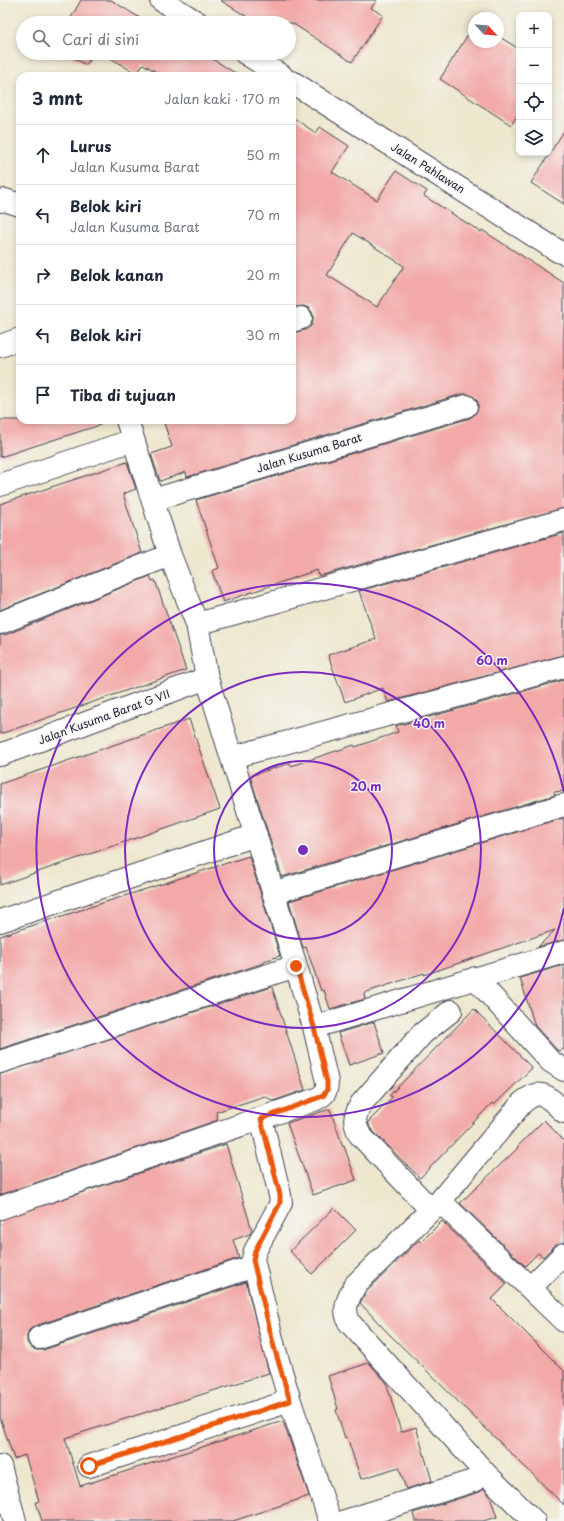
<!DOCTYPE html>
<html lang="id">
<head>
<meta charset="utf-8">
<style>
	:root { --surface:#fff; --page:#f2f2f3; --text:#1f2937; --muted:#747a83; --line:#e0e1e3 }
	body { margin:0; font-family:"Playpen Sans",sans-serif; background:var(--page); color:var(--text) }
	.controls { position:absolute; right:12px; top:12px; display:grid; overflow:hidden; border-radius:8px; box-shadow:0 2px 6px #0003 }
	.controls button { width:36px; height:36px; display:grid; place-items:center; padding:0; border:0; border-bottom:1px solid var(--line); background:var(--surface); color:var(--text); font:20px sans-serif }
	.compass { position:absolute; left:468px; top:12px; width:36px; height:36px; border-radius:50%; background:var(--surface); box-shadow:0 2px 6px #0003; rotate:116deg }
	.stop { position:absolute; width:12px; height:12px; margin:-9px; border:3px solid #ea580c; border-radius:50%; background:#fff }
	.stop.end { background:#ea580c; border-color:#fff; box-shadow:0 1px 4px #0008 }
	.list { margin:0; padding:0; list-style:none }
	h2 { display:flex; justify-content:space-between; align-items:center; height:52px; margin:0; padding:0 16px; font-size:17px }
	h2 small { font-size:13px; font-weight:400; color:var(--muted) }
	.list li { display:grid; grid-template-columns:26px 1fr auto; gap:12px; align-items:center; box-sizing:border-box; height:60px; padding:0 16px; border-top:1px solid var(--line) }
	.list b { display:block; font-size:15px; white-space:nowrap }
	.list p { margin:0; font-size:13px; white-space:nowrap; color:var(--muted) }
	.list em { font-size:13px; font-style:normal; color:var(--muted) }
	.icon { flex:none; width:22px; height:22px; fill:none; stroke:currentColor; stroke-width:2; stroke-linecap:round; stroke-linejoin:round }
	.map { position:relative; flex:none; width:564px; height:1521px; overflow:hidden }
	.search { position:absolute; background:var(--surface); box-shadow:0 2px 6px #0003; left:16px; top:16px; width:280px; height:44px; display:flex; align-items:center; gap:10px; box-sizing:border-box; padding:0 14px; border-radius:22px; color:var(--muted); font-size:15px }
	.panel { position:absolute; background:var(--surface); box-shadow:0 2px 6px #0003; left:16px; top:72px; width:280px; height:352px; border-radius:12px }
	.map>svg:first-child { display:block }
	.building { fill:#f2a9a7; fill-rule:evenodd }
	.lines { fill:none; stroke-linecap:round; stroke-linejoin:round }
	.street-casing { stroke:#404051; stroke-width:24 }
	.secondary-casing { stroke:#404051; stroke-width:24 }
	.street { stroke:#fff; stroke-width:22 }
	.secondary { stroke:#fff; stroke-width:22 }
	.route { stroke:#ea580c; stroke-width:5 }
	.ring { fill:none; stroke:#7b2cbf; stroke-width:2 }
	.labels { text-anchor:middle; stroke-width:3; stroke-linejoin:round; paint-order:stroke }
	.street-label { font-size:11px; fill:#22223b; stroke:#f6f6f2 }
	.centre { fill:#7b2cbf; stroke:#f6f6f2; stroke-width:2 }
	.ring-label { font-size:12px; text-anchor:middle; font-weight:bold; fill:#7b2cbf; stroke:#f6f6f2; stroke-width:3; stroke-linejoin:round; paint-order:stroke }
</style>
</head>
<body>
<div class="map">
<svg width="564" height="1521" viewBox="0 0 564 1521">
	<rect width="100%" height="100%" fill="#f6f6f2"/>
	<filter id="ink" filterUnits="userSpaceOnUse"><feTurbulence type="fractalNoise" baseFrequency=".025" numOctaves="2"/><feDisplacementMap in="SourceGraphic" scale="8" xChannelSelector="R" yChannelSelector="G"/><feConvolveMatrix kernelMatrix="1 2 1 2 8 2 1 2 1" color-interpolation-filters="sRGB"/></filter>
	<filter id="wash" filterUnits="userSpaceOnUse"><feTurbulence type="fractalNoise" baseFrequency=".012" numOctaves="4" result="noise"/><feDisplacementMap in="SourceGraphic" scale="16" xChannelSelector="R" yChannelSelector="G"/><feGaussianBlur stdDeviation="0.9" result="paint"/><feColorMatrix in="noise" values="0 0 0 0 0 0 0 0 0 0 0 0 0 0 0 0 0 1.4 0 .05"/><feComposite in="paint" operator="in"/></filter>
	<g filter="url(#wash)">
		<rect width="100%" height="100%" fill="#ede7cd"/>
		<g id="blocks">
			<path class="building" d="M81,0H111L148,23H68Z
				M220,0H377L371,8L383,15L352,62L292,23H257Z
				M474,25V42H498V36L519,49V113L511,125L440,79Z
				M66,53H93L86,65Z
				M102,53H203L240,76H163L143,64L137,74Z
				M292,117L316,133L320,127L349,146L332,172L377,200L396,171L427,191L424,196L481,232L482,230L564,283V508L319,576L317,570L223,602L212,571L219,568L196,500L470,418L475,414L478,408V402L474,397L468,394H462L187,477L186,472L160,481L151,454L172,447L163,420H292V333L305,330L311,326L313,320V314L309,308L303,306L292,308ZM353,233L404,266L377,307L327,275Z
				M564,131V204L531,183Z
				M0,420H99L100,425L0,457Z
				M127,462L136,489L123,494L142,553L0,610V504Z
				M564,533V655L388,702L383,688L345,702L328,655L376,639L359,591Z
				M150,576L152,581L155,580L186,670L0,734V635H5Z
				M564,680V791L554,792L555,795L282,877L250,776L290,763L291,766L354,745L355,747L398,732L396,726Z
				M189,719L220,809L0,885V784Z
				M563,818L564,822V940L538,947L555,930L424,975V973L364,993L365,999L330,1009L324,990L321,991L306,947L303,948L289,901Z
				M249,856L280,956L264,961V963L0,1049V936Z
				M564,965V1049L558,1051L535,1026L520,978Z
				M272,987L305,1090L273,1101L265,1096L216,1112L218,1120L0,1195V1074Z
				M474,1009L532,1068L494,1105L492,1103L420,1178L370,1128L368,1122L392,1098L390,1095Z
				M374,1022L384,1053L349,1065L338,1033Z
				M330,1109L343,1147L344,1146L356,1180L313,1195L287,1123Z
				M544,1120L564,1141V1242L555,1245L543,1257L538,1253L525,1266L460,1203L518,1148L517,1147Z
				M226,1144L252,1230L250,1234L233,1240L239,1258L35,1326L29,1330L27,1336V1342L31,1348L37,1350H43L246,1282L269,1373L65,1438L80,1486L283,1421L309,1496L233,1521H42L36,1502L39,1501L25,1455L14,1459L0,1417V1220Z
				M334,1208L356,1230L312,1274L290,1251Z
				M442,1221L507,1284L492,1299L564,1371V1505L387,1332L360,1303L366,1292L419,1240L421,1242Z
				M369,1363L386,1382L401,1432L416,1427L432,1481L406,1489L399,1467L361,1479L347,1437L345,1438L336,1410L338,1409L328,1376Z
				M484,1489L490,1496L497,1517L483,1521H415L413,1513L480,1492Z"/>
		</g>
	</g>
	<g filter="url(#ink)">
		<use href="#blocks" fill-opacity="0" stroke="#404051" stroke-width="1"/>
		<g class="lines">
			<defs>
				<path id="street" d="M0,201L5,200L20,205
					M292,321L301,318
					M0,346L20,339
					M0,485L133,440
					M153,500L466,406
					M0,623L170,555
					M197,624L564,520
					M0,755L207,678
					M233,757L564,667
					M273,893L564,805
					M0,921L256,835
					M475,978L550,1061L564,1070
					M314,1027L564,952
					M0,1062L296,966
					M261,1119L280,1195L281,1203L255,1251L253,1259L274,1347L290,1401L330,1521
					M440,1201L564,1321
					M0,1208L314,1100C324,1096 327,1092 327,1082L314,1027L296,966L207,678L197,624L170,555L127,420
					M431,1210L360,1135C353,1122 354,1117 361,1104L422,1034L451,1011
					M530,1288L564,1254
					M39,1338L254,1266
					M0,1466L15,1521
					M89,1466L290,1401
					M345,1521L476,1480
					M534,1521L487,1475L349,1322C342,1306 349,1298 356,1284L440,1201L522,1103C541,1086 548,1097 564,1112"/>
				<path id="secondary" d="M161,0L198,23
					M245,53L282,76
					M292,82L558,251L564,253"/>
			</defs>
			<use href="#street" class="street-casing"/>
			<use href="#secondary" class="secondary-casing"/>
			<use href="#street" class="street"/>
			<use href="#secondary" class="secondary"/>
		</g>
	</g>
	<g class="lines" filter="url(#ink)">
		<path class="route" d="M89,1466L290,1401L274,1347L253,1260L255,1251L280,1203V1195L261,1119L323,1096L327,1090V1082L314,1027L296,966"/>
	</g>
	<g class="ring">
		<circle cx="303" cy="850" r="89"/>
		<circle cx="303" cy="850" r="178"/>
		<path d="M564 908A267 267 0 1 1 564 792"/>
	</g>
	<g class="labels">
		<g class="street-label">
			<text transform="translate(428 168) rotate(32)" y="4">Jalan Pahlawan</text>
			<text transform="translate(309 453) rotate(-17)" y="4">Jalan Kusuma Barat</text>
			<text transform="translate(104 717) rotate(-20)" y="4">Jalan Kusuma Barat G VII</text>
		</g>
	</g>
	<circle cx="303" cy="850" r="6" class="centre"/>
	<g class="ring-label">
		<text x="492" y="665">60 m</text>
		<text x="429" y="728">40 m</text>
		<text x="366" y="791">20 m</text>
	</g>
</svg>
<div class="controls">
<button>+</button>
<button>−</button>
<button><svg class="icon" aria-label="locate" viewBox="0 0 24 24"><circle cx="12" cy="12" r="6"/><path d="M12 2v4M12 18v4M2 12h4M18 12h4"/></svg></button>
<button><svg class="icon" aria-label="layers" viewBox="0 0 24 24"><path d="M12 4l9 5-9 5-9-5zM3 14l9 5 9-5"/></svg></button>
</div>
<svg class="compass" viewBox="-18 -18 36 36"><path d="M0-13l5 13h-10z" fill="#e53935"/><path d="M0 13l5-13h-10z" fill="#747a83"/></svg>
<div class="stop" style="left:89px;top:1466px"></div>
<div class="stop end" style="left:296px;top:966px"></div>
<div class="search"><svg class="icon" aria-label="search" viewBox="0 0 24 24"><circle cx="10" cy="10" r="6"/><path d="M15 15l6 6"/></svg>Cari di sini</div>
<section class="panel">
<h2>3 mnt<small>Jalan kaki · 170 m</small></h2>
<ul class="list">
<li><svg class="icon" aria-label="ahead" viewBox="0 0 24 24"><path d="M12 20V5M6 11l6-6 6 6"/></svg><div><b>Lurus</b><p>Jalan Kusuma Barat</p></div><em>50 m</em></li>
<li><svg class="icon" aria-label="left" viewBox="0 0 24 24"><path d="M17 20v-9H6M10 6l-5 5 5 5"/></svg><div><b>Belok kiri</b><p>Jalan Kusuma Barat</p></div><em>70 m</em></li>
<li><svg class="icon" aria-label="right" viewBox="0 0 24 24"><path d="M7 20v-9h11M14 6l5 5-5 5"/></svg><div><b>Belok kanan</b></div><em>20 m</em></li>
<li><svg class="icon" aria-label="left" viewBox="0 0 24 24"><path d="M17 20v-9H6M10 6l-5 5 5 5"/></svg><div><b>Belok kiri</b></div><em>30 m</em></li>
<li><svg class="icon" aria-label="arrive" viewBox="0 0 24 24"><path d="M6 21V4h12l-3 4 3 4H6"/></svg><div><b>Tiba di tujuan</b></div></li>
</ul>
</section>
</div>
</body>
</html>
